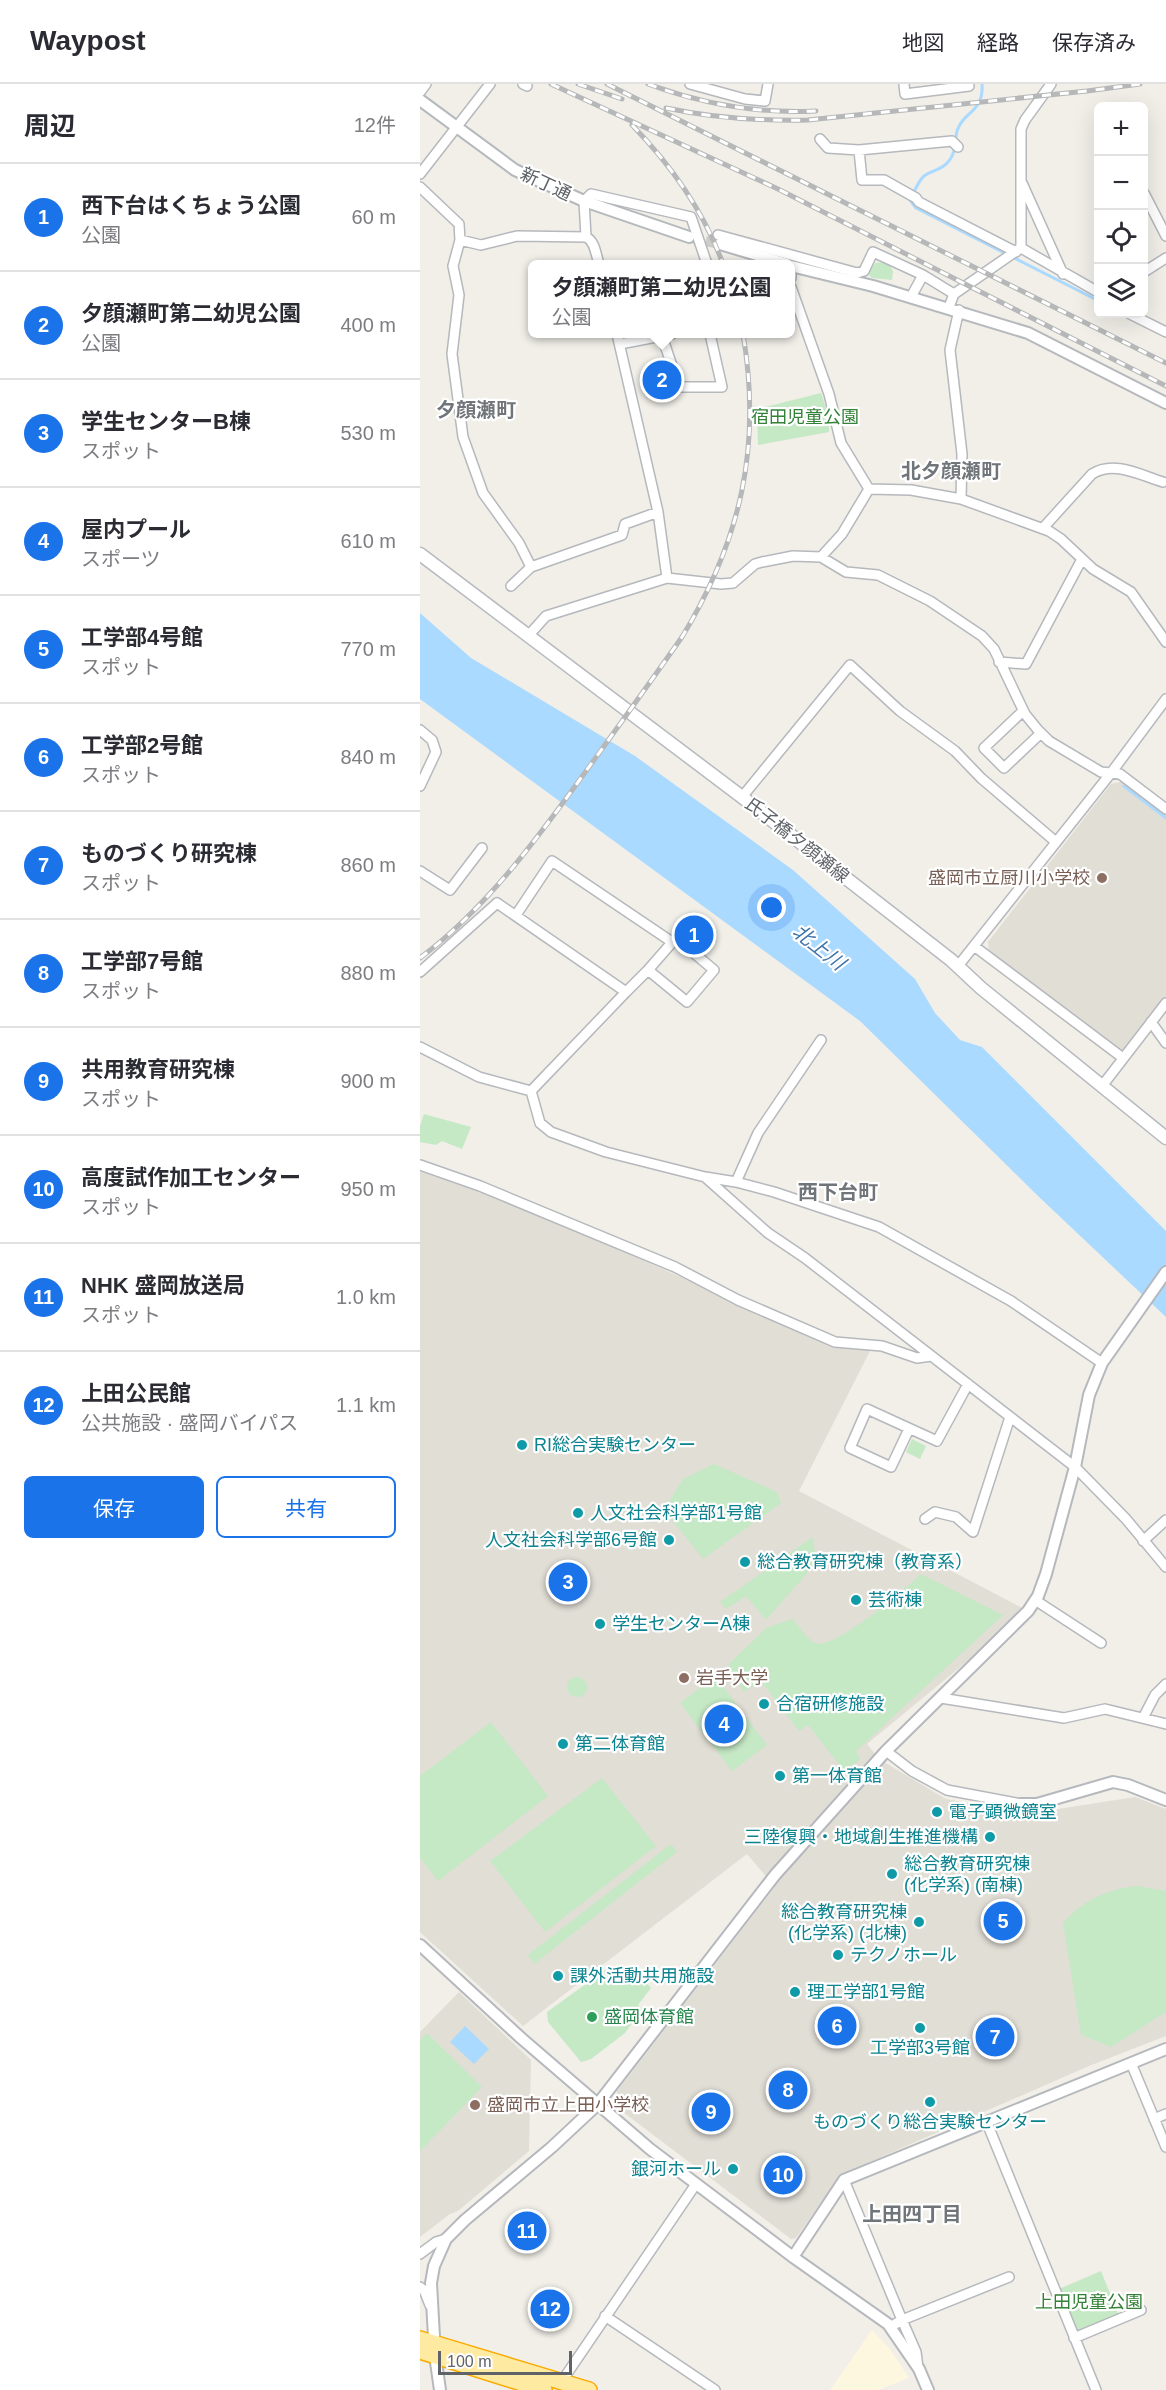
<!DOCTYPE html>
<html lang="ja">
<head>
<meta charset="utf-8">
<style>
	:root { --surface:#fff; --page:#f7f7f7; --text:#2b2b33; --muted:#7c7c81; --line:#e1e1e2; --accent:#1a73e8 }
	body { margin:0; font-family:Helvetica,"Noto Sans JP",sans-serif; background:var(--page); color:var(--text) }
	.controls { position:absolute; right:18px; top:18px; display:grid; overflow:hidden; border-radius:9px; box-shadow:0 6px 24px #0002 }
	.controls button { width:54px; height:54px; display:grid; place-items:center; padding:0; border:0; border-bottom:2px solid var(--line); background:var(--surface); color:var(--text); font:30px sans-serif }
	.scale { position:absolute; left:18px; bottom:15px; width:134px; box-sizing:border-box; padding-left:6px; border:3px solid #5f6368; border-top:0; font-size:16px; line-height:21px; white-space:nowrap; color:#5f6368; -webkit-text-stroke:4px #fff; paint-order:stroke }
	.you { position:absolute; left:352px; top:824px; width:21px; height:21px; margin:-15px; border:4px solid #fff; border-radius:50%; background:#1a73e8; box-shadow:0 0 0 9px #1a73e833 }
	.badge { display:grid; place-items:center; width:39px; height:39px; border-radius:50%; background:var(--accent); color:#fff; font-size:20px; font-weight:700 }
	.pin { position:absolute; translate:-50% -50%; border:3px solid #fff; box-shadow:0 2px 6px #0006 }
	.popup { position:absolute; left:108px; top:176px; width:267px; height:78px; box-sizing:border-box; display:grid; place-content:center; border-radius:9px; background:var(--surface); filter:drop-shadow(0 2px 4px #0005); font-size:20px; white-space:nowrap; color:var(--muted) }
	.popup b { font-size:22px; color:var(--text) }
	.popup::after { content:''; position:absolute; left:50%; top:100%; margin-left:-12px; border:12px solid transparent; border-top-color:var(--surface) }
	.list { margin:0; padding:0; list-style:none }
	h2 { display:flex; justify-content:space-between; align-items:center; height:78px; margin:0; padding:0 24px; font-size:26px }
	h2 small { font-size:20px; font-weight:400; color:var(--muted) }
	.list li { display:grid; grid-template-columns:39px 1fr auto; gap:18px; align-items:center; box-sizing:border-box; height:108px; padding:0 24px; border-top:2px solid var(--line) }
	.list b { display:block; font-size:22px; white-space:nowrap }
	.list p { margin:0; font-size:20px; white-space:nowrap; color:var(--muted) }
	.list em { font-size:20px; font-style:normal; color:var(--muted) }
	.actions { display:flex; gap:12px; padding:18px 24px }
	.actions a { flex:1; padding:14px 0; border:2px solid var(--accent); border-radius:9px; text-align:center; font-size:21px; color:var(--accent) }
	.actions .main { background:var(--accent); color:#fff }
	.icon { flex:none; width:33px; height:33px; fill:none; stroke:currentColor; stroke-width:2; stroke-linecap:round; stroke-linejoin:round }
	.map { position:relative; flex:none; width:746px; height:2306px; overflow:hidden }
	header { display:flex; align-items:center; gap:36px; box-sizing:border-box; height:84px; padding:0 30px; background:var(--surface); border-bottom:2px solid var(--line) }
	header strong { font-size:28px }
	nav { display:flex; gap:33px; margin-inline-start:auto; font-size:21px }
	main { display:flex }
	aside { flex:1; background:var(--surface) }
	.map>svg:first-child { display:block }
	.commercial { fill:#fef7e0 }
	.education { fill:#e1ded6 }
	.green { fill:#c5e8c5 }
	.water { fill:#aadaff }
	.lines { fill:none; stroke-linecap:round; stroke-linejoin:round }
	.stream { stroke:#aadaff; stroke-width:3 }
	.tertiary-tunnel { stroke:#ccccc8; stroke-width:10; stroke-dasharray:10 5; stroke-linecap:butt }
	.minor-casing { stroke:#b5b8bc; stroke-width:12 }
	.tertiary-casing { stroke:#b5b8bc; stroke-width:14 }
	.secondary-casing { stroke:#b6babf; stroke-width:15 }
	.trunk-casing { stroke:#f9ab00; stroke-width:18 }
	.minor { stroke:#fff; stroke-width:9 }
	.tertiary { stroke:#fff; stroke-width:10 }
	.secondary { stroke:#fff; stroke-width:12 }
	.trunk { stroke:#feeaa1; stroke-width:15 }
	.rail-casing { stroke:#b6b7b8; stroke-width:5 }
	.rail { stroke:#fff; stroke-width:3; stroke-dasharray:9; stroke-linecap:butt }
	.education-dot { fill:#8d6e63; stroke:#fff; stroke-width:2 }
	.culture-dot { fill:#0f9aa8; stroke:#fff; stroke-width:2 }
	.leisure-dot { fill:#2e9e5b; stroke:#fff; stroke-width:2 }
	.labels { text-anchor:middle; stroke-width:4.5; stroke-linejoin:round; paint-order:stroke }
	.street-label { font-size:18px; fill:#5f6368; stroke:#fff }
	.park-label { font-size:18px; fill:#348238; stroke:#fff }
	.education-label { font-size:18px; fill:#785e54; stroke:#fff; text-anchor:start }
	.culture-label { font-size:18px; fill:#0d838f; stroke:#fff; text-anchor:start }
	.leisure-label { font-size:18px; fill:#27864d; stroke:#fff; text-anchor:start }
	.neighbourhood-label { font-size:20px; font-weight:bold; fill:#70757a; stroke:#fff }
	.water-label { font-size:20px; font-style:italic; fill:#4174aa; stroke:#fff }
</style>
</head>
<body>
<header>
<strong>Waypost</strong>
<nav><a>地図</a><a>経路</a><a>保存済み</a></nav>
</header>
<main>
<aside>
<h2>周辺<small>12件</small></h2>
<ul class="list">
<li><span class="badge">1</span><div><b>西下台はくちょう公園</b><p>公園</p></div><em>60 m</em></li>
<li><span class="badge">2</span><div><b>夕顔瀬町第二幼児公園</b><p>公園</p></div><em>400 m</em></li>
<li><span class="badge">3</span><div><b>学生センターB棟</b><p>スポット</p></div><em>530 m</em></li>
<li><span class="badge">4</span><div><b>屋内プール</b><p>スポーツ</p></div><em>610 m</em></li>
<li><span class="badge">5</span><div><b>工学部4号館</b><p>スポット</p></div><em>770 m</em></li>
<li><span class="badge">6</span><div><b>工学部2号館</b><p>スポット</p></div><em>840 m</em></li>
<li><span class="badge">7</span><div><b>ものづくり研究棟</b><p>スポット</p></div><em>860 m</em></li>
<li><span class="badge">8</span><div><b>工学部7号館</b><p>スポット</p></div><em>880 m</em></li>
<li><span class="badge">9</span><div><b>共用教育研究棟</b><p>スポット</p></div><em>900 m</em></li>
<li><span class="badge">10</span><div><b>高度試作加工センター</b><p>スポット</p></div><em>950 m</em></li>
<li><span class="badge">11</span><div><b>NHK 盛岡放送局</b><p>スポット</p></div><em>1.0 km</em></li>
<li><span class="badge">12</span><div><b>上田公民館</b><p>公共施設 · 盛岡バイパス</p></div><em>1.1 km</em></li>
</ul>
<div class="actions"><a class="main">保存</a><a>共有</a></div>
</aside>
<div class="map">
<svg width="746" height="2306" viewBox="0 0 746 2306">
	<rect width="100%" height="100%" fill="#f1efe8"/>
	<path class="commercial" d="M452,2246L470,2265L489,2294L458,2306H410Z"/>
	<path class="education" d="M703,697L746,730V912L703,967L698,968L569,867L568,858L691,700Z
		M0,1081L38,1094L411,1260L451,1265L379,1407L608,1527L447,1660L459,1675L526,1715L606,1730L715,1713L746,1725V1952L669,1982L420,2091L376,2154L371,2155L199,2025L197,2007L355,1803L327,1770L103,1942L0,1848Z
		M39,1908L111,1976L109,2067L38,2127L30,2130L0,2153V1948Z"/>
	<path class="green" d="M468,178L473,187L472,196L452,194L448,190L455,179Z
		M249,288L254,304L246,306V309L240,311L237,300L233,301L231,293Z
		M401,309L409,333V348L338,361L337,325Z
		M273,841L284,850L276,861L264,852Z
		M4,1030L51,1043L42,1065L22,1057L16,1061L0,1058V1042Z
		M492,1355L506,1362L500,1375L486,1368Z
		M294,1380L357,1408L361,1419L283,1475L244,1426L263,1395Z
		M393,1453L396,1479L346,1536L326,1512L306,1525L300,1518Z
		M501,1490L583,1531L436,1667L440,1675L425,1688L388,1641L379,1647L341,1597L324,1608L308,1581L346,1544L372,1535C379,1542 387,1555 395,1559C414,1567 486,1504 501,1490Z
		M295,1592L347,1661L312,1687L260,1619Z
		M147 1603a10 10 0 1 1 20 0a10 10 0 1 1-20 0Z
		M71,1638L128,1712L18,1797L0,1774V1692Z
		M182,1694L236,1762L125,1848L70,1777Z
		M251,1760L257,1768L114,1880L108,1871Z
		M717,1802L746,1807V1928L691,1963L661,1951L643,1839C663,1816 688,1805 717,1802Z
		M188,1884L195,1892L203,1889L208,1896L218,1888L231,1904L218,1921L222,1925L205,1949L171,1975L161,1978L128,1938L127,1928Z
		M7,1949L62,2003L0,2067V1956Z
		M681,2187L699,2232L658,2249L639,2205Z"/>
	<path class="water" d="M0,529L51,574L215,672L373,786L495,895L515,929L540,956L562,963L746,1147V1233L618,1112L440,937L0,615Z
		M45,1942L69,1965L54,1980L30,1958Z"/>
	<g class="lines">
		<path class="stream" d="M562,0C564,29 543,27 537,47C534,58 537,68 528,78C522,86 512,86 504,92C498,97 494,109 490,116L496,124L677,216
			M704,702L746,734"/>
		<path class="tertiary-tunnel" d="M271,154L300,160"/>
		<defs>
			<path id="minor" d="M103,0L107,2
				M270,0L325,15L345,17L348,0
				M484,0L485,10L549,2
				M0,8L6,0
				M400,55L408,64L439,66L532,57L538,63
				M439,66L442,96H464L496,114L499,118L596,168
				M0,90L70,0
				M602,99L643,190
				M0,103L39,140L40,156L33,182L39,211L32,270L43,353L63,409L99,459L111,483
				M724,109L746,152
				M298,151L437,189L444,187L453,168L503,191L491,213
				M166,153C175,157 176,171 179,180
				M40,156L61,161L97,152L166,153L164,117L171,110L271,133L287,180
				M601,164V45L605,36L631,0
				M601,164L678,208
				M724,188L746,174
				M503,191L534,210
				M371,194V182
				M371,203L409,310L421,359L449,405
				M529,223L534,210L599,165
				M539,226L530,266L542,370L541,415
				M710,230L746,248
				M197,250L238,428L247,494
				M242,252L259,303H302L290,250
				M200,260L252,250
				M449,405L491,406L541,415L629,447L641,455L673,485L711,508L746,558
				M623,444L672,390C694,376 720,391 743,398
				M401,473L422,450L449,405
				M91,502L111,483L202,451L205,440L238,428
				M108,552L126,532L247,494L301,500L313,499L335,480L342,478L373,472L401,473L426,488L458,491L510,517L562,552L574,565L605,630L618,646L629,657L681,688L700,690L746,725
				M579,578L606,580L662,475
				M603,627L564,664L584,684L621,649
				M0,646L12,656L16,668L0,702
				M322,713L430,581L480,627L535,667L561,694L636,758
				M0,787L30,806L62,764
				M96,831L132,777L252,858
				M554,862L703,974
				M538,882L691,689L746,615
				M0,888L77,819L206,908L111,1007
				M206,908L228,886L267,918L294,886L256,854L228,886
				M731,938L746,959
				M0,963L59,993L111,1007L120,1039L131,1048L186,1068L285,1093L348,1149L385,1174L655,1383L706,1435L746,1483
				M682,1002L746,919
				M0,1081L60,1102L255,1183L318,1216L415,1258L462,1262L497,1274L511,1272
				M285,1093L316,1098L338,1049L401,956
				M316,1098L354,1108L459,1143L591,1217L682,1279
				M489,1345L471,1383L430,1364L447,1325L517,1357L548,1300
				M505,1435L515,1428L536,1433L553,1448L590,1333
				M723,1457L746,1436
				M615,1516L681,1559
				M521,1614L644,1634L685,1625L746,1640
				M723,1634L735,1611L746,1600
				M466,1667L492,1687L527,1706L601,1720
				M711,1979L746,2063
				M734,2035L746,2030
				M567,2039L676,2306
				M424,2096L482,2236L470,2243
				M0,2170L16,2158L26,2155
				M0,2203L4,2206L10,2221
				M185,2232L295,2306
				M654,2254L721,2226
				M498,2284L496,2268L482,2236L589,2193
				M142,2297L276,2100"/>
			<path id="tertiary" d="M0,16L95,86L164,117L269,153
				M300,160L367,180
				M371,182L453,202L608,249L746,319
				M601,1720H617L693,1698L708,1701L746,1716
				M0,1861L101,1954L230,2065L373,2173L468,2240L499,2285L508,2306
				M373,2173L424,2096L746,1965
				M20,2306L15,2271L11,2199L14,2182L26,2155L45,2136L132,2063L177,2021L355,1791L466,1667L608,1527L618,1512L626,1490L655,1383L669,1311L682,1279L746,1188"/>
			<path id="secondary" d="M0,470L322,713L531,876L561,904L746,1054"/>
			<path id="trunk" d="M0,2255L169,2306
				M0,2267L124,2306"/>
		</defs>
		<use href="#minor" class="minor-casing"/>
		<use href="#tertiary" class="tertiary-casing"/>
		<use href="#secondary" class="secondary-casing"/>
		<use href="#trunk" class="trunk-casing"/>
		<use href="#minor" class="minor"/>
		<use href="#tertiary" class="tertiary"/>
		<use href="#secondary" class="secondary"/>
		<use href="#trunk" class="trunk"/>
		<defs>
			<path id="rail" d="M131,0L358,105L746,302
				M158,0L202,15
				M187,0L746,279
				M228,0C282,20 338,30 396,27
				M246,24C293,34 340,37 388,36L667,7L720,0
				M212,41C251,81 284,128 303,180
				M0,874C64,826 114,759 161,694C195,647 229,600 262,553C321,456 342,362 323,250"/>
		</defs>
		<use href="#rail" class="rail-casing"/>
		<use href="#rail" class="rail"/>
	</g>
	<g class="education-dot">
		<circle cx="682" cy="794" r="6"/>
		<circle cx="264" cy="1594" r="6"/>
		<circle cx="55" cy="2021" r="6"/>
	</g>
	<g class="culture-dot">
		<circle cx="102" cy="1361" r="6"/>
		<circle cx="158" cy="1429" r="6"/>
		<circle cx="249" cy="1456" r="6"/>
		<circle cx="325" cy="1478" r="6"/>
		<circle cx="436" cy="1516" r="6"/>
		<circle cx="180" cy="1540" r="6"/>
		<circle cx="344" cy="1620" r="6"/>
		<circle cx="143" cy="1660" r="6"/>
		<circle cx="360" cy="1692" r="6"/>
		<circle cx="517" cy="1728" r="6"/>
		<circle cx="570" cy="1753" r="6"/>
		<circle cx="472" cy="1790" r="6"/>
		<circle cx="499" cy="1838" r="6"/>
		<circle cx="418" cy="1871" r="6"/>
		<circle cx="138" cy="1892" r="6"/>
		<circle cx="375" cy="1908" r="6"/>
		<circle cx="500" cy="1944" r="6"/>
		<circle cx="510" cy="2018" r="6"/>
		<circle cx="313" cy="2085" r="6"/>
	</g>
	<circle class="leisure-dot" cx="172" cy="1933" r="6"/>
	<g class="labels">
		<g class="street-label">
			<text transform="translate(126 100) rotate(25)" y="6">新丁通</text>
			<text transform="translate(377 756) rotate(38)" y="6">氏子橋夕顔瀬線</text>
		</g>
		<g class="park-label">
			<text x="385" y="339">宿田児童公園</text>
			<text x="669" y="2224">上田児童公園</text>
		</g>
		<g class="education-label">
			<text x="670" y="800" text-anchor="end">盛岡市立厨川小学校</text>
			<text x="276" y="1600">岩手大学</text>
			<text x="67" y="2027">盛岡市立上田小学校</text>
		</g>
		<g class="culture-label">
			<text x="114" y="1367">RI総合実験センター</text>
			<text x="170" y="1435">人文社会科学部1号館</text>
			<text x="237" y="1462" text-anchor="end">人文社会科学部6号館</text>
			<text x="337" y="1484">総合教育研究棟（教育系）</text>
			<text x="448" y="1522">芸術棟</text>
			<text x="192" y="1546">学生センターA棟</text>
			<text x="356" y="1626">合宿研修施設</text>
			<text x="155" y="1666">第二体育館</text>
			<text x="372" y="1698">第一体育館</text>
			<text x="529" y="1734">電子顕微鏡室</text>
			<text x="558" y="1759" text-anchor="end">三陸復興・地域創生推進機構</text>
			<text x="484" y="1786">総合教育研究棟<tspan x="484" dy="21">(化学系) (南棟)</tspan></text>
			<text x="487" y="1834" text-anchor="end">総合教育研究棟<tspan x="487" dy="21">(化学系) (北棟)</tspan></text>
			<text x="430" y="1877">テクノホール</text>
			<text x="150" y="1898">課外活動共用施設</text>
			<text x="387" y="1914">理工学部1号館</text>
			<text x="500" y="1970" text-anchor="middle">工学部3号館</text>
			<text x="510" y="2044" text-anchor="middle">ものづくり総合実験センター</text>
			<text x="301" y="2091" text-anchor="end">銀河ホール</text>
		</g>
		<g class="leisure-label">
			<text x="184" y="1939">盛岡体育館</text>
		</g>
		<g class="neighbourhood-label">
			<text x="56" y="333">夕顔瀬町</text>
			<text x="531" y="394">北夕顔瀬町</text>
			<text x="418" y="1115">西下台町</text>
			<text x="492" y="2137">上田四丁目</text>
		</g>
		<g class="water-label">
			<text transform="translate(399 863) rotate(38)" y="7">北上川</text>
		</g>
	</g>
</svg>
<div class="controls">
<button>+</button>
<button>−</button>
<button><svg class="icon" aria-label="locate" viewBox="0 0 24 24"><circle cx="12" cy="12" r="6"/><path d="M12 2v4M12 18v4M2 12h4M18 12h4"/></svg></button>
<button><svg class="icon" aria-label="layers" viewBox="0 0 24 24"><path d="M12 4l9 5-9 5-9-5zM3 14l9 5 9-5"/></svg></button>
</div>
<div class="scale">100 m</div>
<div class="you"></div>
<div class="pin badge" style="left:274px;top:851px">1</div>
<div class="pin badge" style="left:242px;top:296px">2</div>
<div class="popup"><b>夕顔瀬町第二幼児公園</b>公園</div>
<div class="pin badge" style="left:148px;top:1498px">3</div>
<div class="pin badge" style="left:304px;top:1640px">4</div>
<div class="pin badge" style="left:583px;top:1837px">5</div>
<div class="pin badge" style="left:417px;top:1942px">6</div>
<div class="pin badge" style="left:575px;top:1953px">7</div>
<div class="pin badge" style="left:368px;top:2006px">8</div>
<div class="pin badge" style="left:291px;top:2028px">9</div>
<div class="pin badge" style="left:363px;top:2091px">10</div>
<div class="pin badge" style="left:107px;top:2147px">11</div>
<div class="pin badge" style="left:130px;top:2225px">12</div>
</div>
</main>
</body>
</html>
